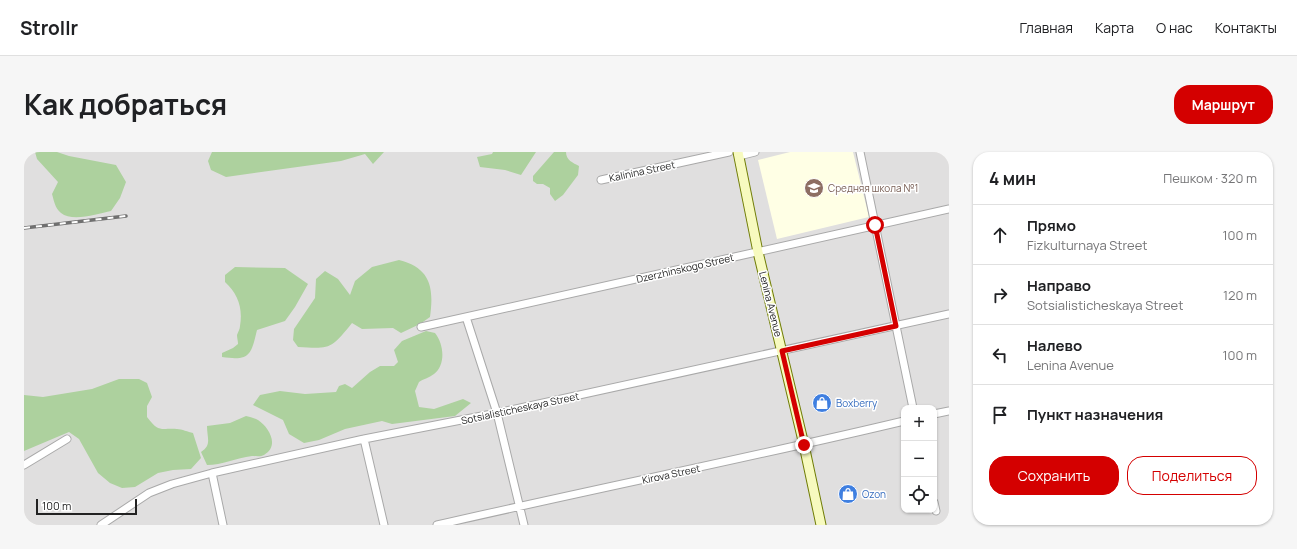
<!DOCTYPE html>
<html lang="ru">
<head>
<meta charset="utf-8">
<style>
	:root { --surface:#fff; --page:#f6f6f6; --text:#202124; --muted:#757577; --line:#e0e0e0; --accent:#d40000 }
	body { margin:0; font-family:Manrope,sans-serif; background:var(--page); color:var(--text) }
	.controls { position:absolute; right:12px; bottom:12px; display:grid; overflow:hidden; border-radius:8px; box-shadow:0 1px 3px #0004 }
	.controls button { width:36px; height:36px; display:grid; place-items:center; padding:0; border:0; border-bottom:1px solid var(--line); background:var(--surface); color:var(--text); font:20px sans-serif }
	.scale { position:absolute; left:12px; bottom:10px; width:101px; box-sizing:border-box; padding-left:4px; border:2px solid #222; border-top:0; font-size:11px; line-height:14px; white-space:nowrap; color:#222; -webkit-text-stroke:3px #fff; paint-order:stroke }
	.stop { position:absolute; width:12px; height:12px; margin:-9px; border:3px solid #d40000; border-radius:50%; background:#fff }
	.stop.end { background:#d40000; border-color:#fff; box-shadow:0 1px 4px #0008 }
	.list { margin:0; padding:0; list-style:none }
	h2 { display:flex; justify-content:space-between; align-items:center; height:52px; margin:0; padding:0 16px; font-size:17px }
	h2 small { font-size:13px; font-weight:400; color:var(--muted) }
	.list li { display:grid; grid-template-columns:26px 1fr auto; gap:12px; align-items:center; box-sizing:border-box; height:60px; padding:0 16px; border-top:1px solid var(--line) }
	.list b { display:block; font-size:15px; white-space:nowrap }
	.list p { margin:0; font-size:13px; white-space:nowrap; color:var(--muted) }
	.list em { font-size:13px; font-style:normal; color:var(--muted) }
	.actions { display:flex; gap:8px; padding:12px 16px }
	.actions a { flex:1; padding:9px 0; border:1px solid var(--accent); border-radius:16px; text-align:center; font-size:14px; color:var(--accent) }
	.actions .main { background:var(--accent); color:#fff }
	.icon { flex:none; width:22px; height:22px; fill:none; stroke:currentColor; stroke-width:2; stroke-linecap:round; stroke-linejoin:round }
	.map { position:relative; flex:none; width:925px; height:373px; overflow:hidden; border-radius:16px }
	header { display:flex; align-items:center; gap:24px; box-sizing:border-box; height:56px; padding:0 20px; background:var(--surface); border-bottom:1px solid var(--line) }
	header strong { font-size:19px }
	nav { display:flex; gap:22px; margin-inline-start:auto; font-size:14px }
	.intro { display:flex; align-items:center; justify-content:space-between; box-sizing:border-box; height:96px; padding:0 24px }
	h1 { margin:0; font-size:28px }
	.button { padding:10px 18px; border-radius:16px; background:var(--accent); color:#fff; font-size:14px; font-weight:700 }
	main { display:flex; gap:24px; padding:0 24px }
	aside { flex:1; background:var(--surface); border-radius:16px; box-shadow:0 1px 3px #0004 }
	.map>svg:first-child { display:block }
	.residential { fill:#e0dfdf; fill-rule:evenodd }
	.education { fill:#ffffe5 }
	.forest { fill:#add19e }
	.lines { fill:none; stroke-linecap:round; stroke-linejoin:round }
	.minor-casing { stroke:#a9a9a9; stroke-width:9 }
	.secondary-casing { stroke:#707d05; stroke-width:11 }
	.minor { stroke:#fff; stroke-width:7 }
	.secondary { stroke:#f7fabf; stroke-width:9 }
	.rail-casing { stroke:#707070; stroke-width:3.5 }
	.rail { stroke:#fff; stroke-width:2; stroke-dasharray:6; stroke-linecap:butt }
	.route { stroke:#d40000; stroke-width:5 }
	.labels { text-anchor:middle; stroke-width:3; stroke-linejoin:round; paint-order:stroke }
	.street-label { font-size:10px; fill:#222; stroke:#fff }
	.education-label { font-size:10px; fill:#785e54; stroke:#fff; text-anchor:start }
	.shop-label { font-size:10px; fill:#366cbe; stroke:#fff; text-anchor:start }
</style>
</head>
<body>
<header>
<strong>Strollr</strong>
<nav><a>Главная</a><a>Карта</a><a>О нас</a><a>Контакты</a></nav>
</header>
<div class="intro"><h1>Как добраться</h1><a class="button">Маршрут</a></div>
<main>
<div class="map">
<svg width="925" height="373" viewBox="0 0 925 373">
	<rect width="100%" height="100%" fill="#f2efe9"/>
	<path class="residential" d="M0,0H925V373H0ZM880,256H910V358H880Z"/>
	<path class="education" d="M766,0H829L845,65L753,87L734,8Z"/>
	<path class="forest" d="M11,0H33L45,4L92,13L102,30L96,46L87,59C74,62 48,70 37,61C31,56 30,49 28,42L34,30L13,7Z
		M188,0H360L349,12L341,2L317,9L202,25L187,18L184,9Z
		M469,0H512L497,23L481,18L456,15L453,5L468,2Z
		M530,0H542C542,8 549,11 555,14L554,23L539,43L531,49L526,42V36L519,32H513L509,29V24Z
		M375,108C407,116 410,136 406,165L396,172L377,181L369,176L338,177L328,171C307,197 307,197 274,195L269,188L270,177L291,146L292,127L301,119L314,127L326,143L331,129L348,115Z
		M211,115L261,116L284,132L271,155L261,169L233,178C227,203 226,209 198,205V201L209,196L214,192C214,189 213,186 213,183C214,180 216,177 216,174C219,156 214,142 201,130V123Z
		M402,179L411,181C420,192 422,213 410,222C405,226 399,227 395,230L391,239L395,255L410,257L439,247L447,251L431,264L368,272L358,269L321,277L295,288L280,291L265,282L259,268L229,253L236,243L256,239L281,242L312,240L315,234L321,232L328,236L346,220L356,214H370L374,210L370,198L378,189Z
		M95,227H115L123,231L128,245L123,254V265C135,281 136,276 153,277C158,277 164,280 169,281L177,306L167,317L149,318L134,321L111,335L98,336L86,331L74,321L55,287L45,280L0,299V243L19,245L68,237Z
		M222,264C226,265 230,266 234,268C245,275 256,294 240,303C237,305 231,304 228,304C212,306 198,313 183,313L177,300C188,293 183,286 183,274L206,271Z"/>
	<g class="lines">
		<defs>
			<path id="minor" d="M836,0L889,256
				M715,4L731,0
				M577,28L705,0
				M442,165L473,261L500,373
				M397,175L925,57
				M910,262L925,259
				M340,287L360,373
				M0,313L43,287
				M188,321L199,373
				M910,350L912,359
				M77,373L125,341L148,332L188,321L340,287L473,261L925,162
				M413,373C569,337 725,306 880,269"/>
			<path id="secondary" d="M714,0L734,100L780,293L797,373"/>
		</defs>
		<use href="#minor" class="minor-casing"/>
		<use href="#secondary" class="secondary-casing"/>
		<use href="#minor" class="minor"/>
		<use href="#secondary" class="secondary"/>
		<defs>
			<path id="rail" d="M0,76L102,64"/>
		</defs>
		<use href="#rail" class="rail-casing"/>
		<use href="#rail" class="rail"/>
	</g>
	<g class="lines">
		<path class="route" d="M780,293L758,199L872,174L851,73"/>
	</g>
	<defs>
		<symbol id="school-disc" viewBox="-11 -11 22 22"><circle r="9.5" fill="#8d6e63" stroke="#fff"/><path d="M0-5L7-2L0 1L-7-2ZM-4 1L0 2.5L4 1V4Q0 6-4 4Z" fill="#fff"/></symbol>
		<symbol id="shop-disc" viewBox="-11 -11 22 22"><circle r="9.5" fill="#3f7fe0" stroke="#fff"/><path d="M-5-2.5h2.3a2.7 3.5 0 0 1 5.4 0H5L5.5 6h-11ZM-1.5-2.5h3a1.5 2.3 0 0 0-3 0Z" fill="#fff"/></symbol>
	</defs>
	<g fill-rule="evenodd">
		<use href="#school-disc" x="779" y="25" width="22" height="22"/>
		<use href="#shop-disc" x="787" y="240" width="22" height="22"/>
		<use href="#shop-disc" x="813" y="331" width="22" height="22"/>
	</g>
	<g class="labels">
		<g class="street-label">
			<text transform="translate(618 19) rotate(-12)" y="4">Kalinina Street</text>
			<text transform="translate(661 116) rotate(-13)" y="4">Dzerzhinskogo Street</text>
			<text transform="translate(747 152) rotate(76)" y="4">Lenina Avenue</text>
			<text transform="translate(496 256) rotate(-12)" y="4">Sotsialisticheskaya Street</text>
			<text transform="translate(647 322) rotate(-12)" y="4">Kirova Street</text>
		</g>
		<g class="education-label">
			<text x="804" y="40">Средняя школа №1</text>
		</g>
		<g class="shop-label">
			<text x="812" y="255">Boxberry</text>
			<text x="838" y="346">Ozon</text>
		</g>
	</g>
</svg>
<div class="controls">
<button>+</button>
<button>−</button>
<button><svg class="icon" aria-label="locate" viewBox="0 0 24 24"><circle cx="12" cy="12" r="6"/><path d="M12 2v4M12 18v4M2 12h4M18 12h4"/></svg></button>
</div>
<div class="scale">100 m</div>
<div class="stop" style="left:851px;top:73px"></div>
<div class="stop end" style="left:780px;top:293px"></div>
</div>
<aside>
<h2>4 мин<small>Пешком · 320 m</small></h2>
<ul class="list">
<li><svg class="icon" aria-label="ahead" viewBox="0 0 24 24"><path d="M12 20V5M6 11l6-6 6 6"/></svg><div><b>Прямо</b><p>Fizkulturnaya Street</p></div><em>100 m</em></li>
<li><svg class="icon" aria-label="right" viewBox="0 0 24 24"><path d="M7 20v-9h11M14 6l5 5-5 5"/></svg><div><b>Направо</b><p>Sotsialisticheskaya Street</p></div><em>120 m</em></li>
<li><svg class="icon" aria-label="left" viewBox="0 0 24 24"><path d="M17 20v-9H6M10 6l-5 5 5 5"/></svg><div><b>Налево</b><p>Lenina Avenue</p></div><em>100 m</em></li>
<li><svg class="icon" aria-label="arrive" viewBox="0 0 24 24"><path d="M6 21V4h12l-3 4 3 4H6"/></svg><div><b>Пункт назначения</b></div></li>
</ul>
<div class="actions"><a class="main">Сохранить</a><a>Поделиться</a></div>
</aside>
</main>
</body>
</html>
